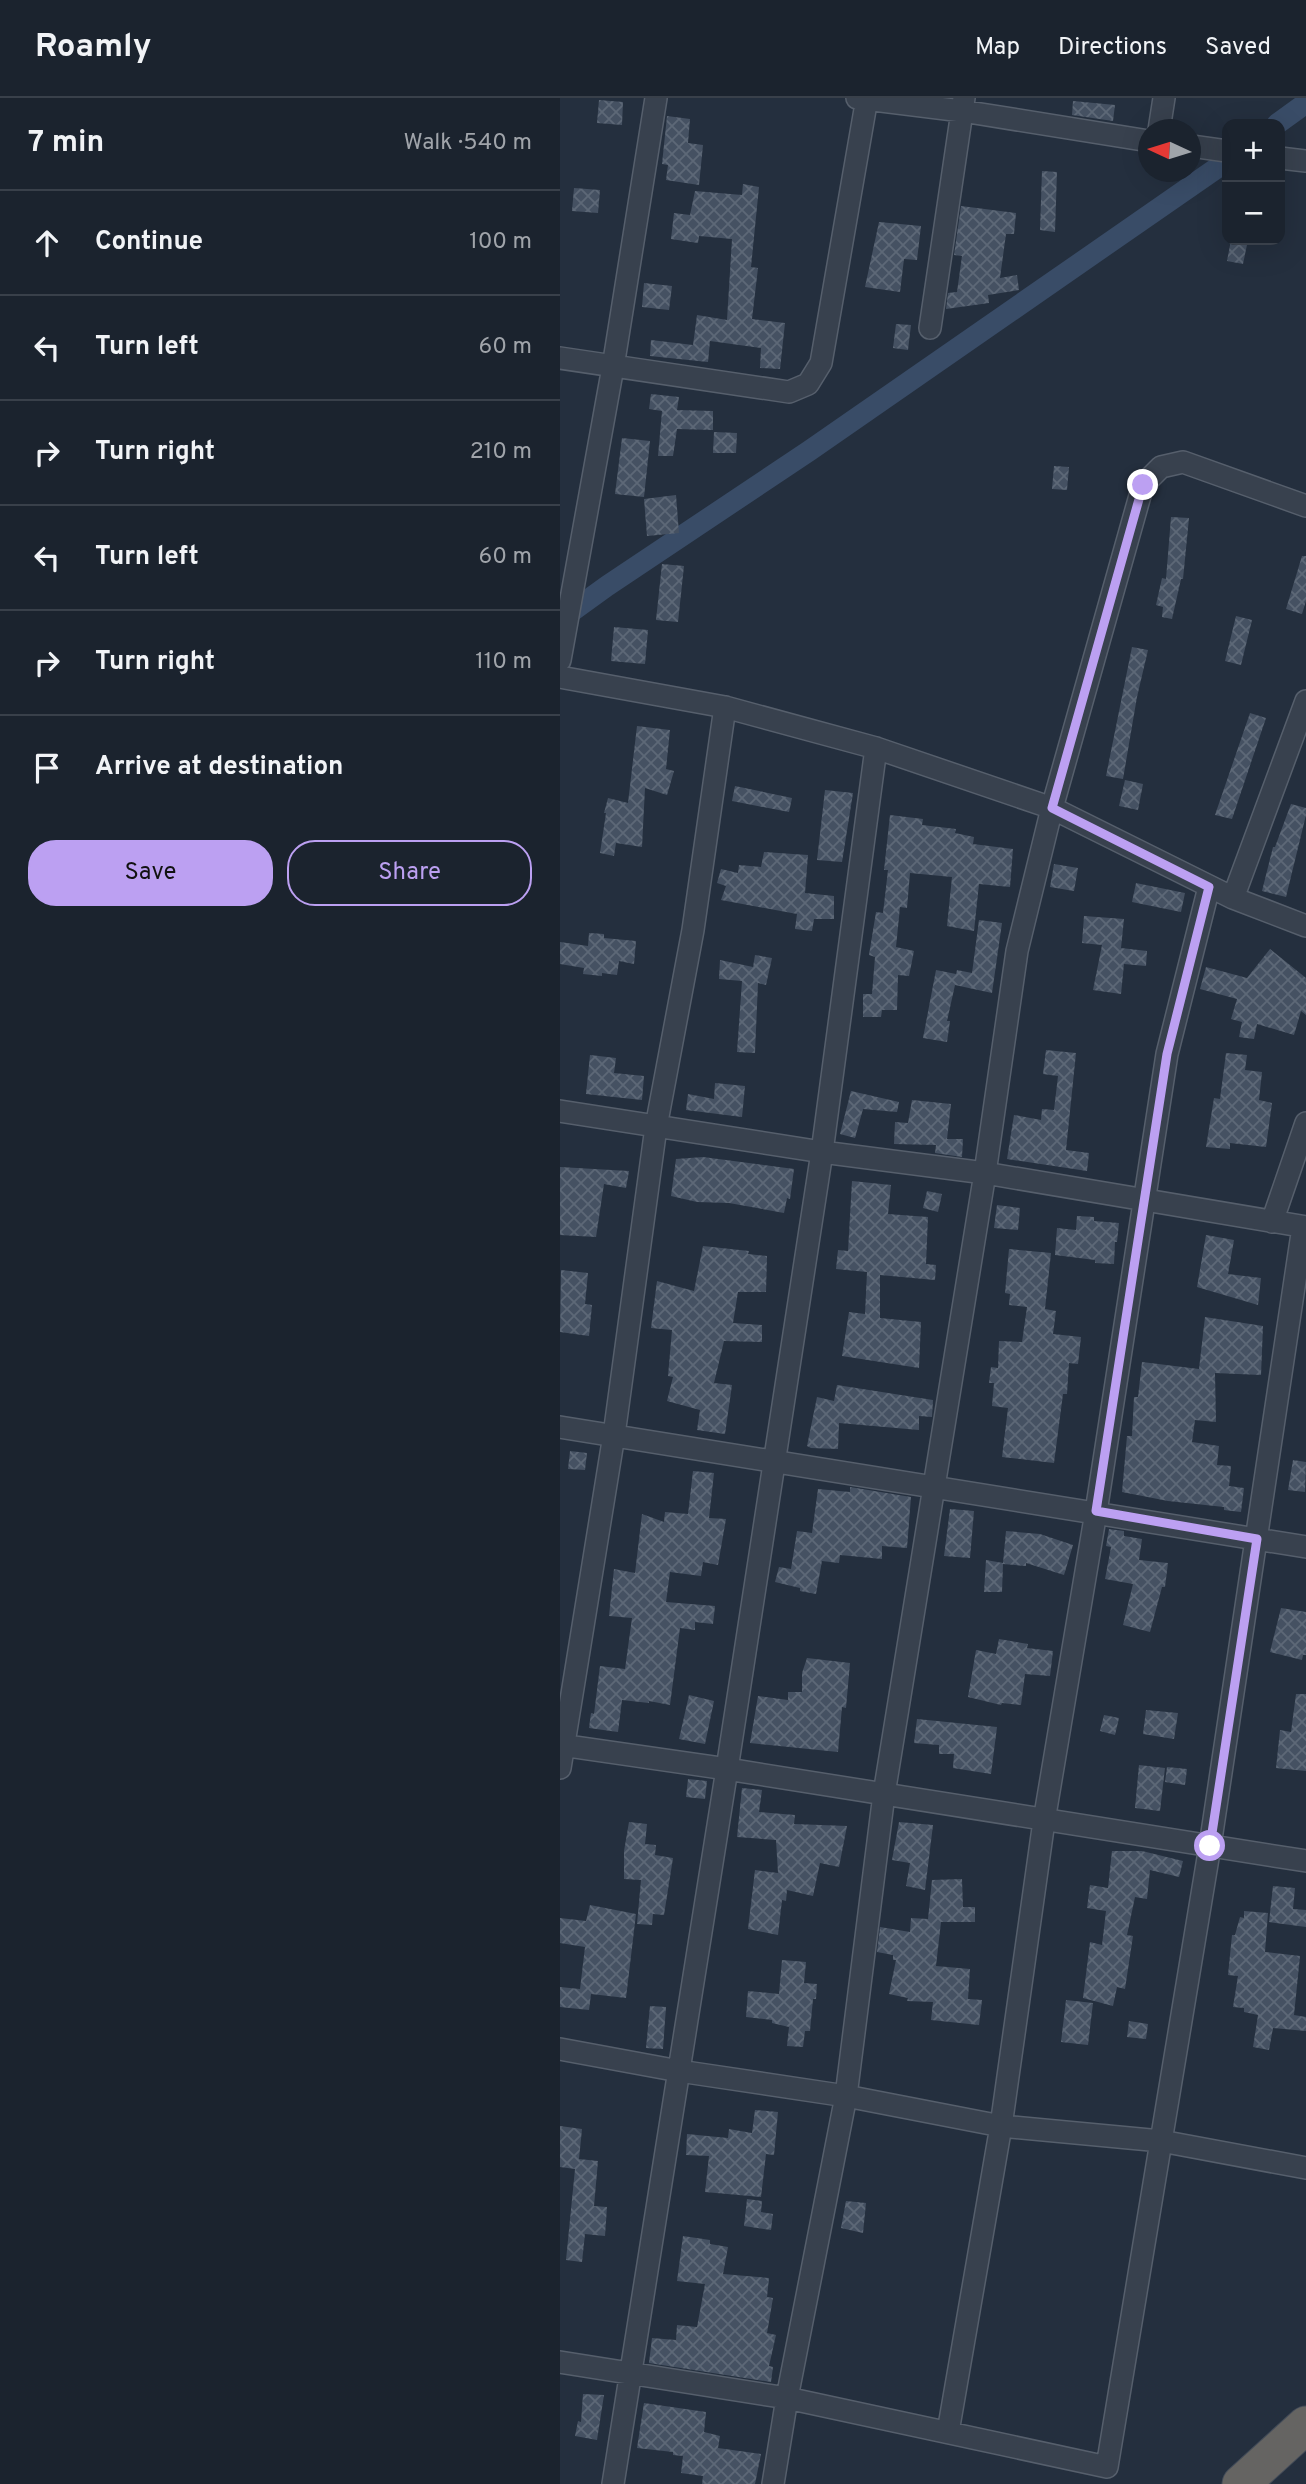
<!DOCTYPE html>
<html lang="en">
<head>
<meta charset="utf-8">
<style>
	:root { --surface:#1b232e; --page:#282f3a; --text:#f1f3f6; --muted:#a0a4aa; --line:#39404a; --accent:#bca0f2 }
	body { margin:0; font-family:Overpass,sans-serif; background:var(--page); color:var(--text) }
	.controls { position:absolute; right:21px; top:21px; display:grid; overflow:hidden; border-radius:14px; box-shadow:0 7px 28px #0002 }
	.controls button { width:63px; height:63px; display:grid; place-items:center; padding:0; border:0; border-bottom:2px solid var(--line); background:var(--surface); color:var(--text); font:35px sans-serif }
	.compass { position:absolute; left:578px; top:21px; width:63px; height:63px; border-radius:50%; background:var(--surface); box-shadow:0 7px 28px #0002; rotate:274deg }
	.stop { position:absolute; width:21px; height:21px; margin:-16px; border:5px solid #bca0f2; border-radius:50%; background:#fff }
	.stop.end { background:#bca0f2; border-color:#fff; box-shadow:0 2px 7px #0008 }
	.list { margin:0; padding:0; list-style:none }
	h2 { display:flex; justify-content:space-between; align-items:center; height:91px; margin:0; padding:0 28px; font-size:30px }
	h2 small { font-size:23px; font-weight:400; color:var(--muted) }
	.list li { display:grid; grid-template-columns:46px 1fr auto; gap:21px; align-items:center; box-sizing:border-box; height:105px; padding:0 28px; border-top:2px solid var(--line) }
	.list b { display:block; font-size:26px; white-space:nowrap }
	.list em { font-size:23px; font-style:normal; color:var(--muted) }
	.actions { display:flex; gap:14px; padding:21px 28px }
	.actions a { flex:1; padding:16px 0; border:2px solid var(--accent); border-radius:28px; text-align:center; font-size:24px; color:var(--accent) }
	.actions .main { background:var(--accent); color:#111 }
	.icon { flex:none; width:38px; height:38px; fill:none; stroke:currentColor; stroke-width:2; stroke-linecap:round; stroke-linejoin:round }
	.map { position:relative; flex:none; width:746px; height:2386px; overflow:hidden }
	header { display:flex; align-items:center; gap:42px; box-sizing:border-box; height:98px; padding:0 35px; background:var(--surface); border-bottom:2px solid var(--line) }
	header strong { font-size:33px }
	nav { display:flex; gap:38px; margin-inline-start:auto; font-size:24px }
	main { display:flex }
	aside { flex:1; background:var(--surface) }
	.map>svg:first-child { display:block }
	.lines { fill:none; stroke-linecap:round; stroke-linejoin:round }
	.canal { stroke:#394c67; stroke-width:21 }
	.building { fill:url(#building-cross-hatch) }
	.minor-casing { stroke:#565f6c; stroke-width:24 }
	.trunk-casing { stroke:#434c59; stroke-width:39 }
	.minor { stroke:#38414e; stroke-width:21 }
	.trunk { stroke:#656462; stroke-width:37 }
	.route { stroke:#bca0f2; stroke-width:9 }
</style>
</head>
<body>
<header>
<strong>Roamly</strong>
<nav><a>Map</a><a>Directions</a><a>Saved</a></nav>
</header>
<main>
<aside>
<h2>7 min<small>Walk · 540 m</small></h2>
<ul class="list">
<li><svg class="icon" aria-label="ahead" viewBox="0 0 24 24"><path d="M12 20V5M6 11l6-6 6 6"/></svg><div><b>Continue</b></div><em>100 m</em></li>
<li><svg class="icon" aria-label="left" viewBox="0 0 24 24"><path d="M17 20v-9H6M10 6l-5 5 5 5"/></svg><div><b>Turn left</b></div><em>60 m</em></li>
<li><svg class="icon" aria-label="right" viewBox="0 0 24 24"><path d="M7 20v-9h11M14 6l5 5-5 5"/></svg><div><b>Turn right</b></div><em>210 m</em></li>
<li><svg class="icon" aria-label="left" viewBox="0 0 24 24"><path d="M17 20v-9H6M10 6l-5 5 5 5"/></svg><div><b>Turn left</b></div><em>60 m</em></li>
<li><svg class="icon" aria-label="right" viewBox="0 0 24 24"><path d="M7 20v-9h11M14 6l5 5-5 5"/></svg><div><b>Turn right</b></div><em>110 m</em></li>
<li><svg class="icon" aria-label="arrive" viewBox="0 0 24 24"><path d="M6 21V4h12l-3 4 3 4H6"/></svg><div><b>Arrive at destination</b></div></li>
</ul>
<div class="actions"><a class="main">Save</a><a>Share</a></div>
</aside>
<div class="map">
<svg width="746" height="2386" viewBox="0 0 746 2386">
	<defs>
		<pattern id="building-cross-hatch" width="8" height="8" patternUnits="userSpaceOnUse" patternTransform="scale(1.75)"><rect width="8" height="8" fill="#455162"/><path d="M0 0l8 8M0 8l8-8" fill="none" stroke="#5d6877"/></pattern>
	</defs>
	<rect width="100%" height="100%" fill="#242f3e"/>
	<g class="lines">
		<path class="canal" d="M717,26L746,5
			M0,522L47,488L249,353L667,63"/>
	</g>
	<path class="building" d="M39,2L63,4L62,27L37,25Z
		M513,3L555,7L553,23L512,17Z
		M107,18L130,21L128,45L143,47L139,87L106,82L108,67L102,66Z
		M482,73L497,74L495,134L480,132Z
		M183,86L199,89L191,169L198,170L192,221L225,225L220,271L200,270L201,250L150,243L148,264L90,258L91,242L133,247L137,217L167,222L172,141L139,138L138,145L111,141L114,115L130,117L135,93L182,97Z
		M14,90L40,92L38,115L12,113Z
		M401,108L456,115L454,136H446L440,180L457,177L459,192L428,197L429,205L386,211L388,195L397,194L402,158L394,157Z
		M319,124L361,128L357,162L344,161L340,194L305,189Z
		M671,142H688L683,166L667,163Z
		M84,185L112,188L109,212L82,209Z
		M336,226L351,227L348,252L333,250Z
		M91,296L119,299L117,312L153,313V332L117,331L113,358H98L102,313L89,311Z
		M154,334L177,335L176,355H153Z
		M62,340L90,343L84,399L55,396Z
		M494,368L509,369L507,392L492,391Z
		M116,397L119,435L87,438L84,401Z
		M611,419L629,420L623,481H621L612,521L602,519L603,509L596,507L602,480L606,481Z
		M742,458H746V503L742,516L726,511Z
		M102,466L124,468L118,524L96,522Z
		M676,518L692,522L681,567L665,563Z
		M54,529L88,532L85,566L51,563Z
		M572,549L588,552L577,599L563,681L546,678Z
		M690,615L706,620L672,721L655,717Z
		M77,628L110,632L106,671L114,673L107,697L85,690L82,749L56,745L54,758L40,755L46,715H44L48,700L68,705Z
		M565,682L583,686L578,712L559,708Z
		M175,688L232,700L229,714L172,703Z
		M265,692L293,695L282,764L257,762Z
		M731,706L746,710V717L726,799L702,793L713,749H715Z
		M330,717L363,721L362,727L396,731L395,735L414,739L413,746L453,751L450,789L419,786L414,833L387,828L392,779L350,775L347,810L340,809L336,849L354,853L349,878L338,877L337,912H322L321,919H303V896H312L315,859L309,857L316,814L323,815L328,772H324Z
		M204,754L248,757L245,795L274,798V821H254L252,833L235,831L237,816L161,802L166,788L157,785L161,771L178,775L179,767L201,769Z
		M494,766L518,770L514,793L490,789Z
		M576,785L625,795L621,814L572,804Z
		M524,818L564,821L561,850L587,853L586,868L564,866L561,896L533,892L542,847L522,845Z
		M419,822L442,825L432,895L395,887L387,923H390L387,944L363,940L376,872L396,876L397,872L412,875Z
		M29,835L44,836V840L76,843L74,866L59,863L57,877L42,875V878L23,876L24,870L0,866V844L28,848Z
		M710,851L746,880V917L741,913L734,937L697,926L694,941L679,939L682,924L671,921L677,901L640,891L646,869L687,880Z
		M195,857L212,860L206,887L198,885L195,955L177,954L182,883L159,881L160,862L193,869Z
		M486,952L516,955L506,1052L529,1055L527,1073L447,1061L454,1017L481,1022L482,1011L494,1012L498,978L483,976Z
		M666,955L687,957L685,972L702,974L699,1002L712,1005L706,1049L670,1045V1051L646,1049L654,1000L660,1001Z
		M30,957L56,960L54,975L84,978L82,1002L26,996Z
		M155,985L185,988L182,1019L126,1012L128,996L154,1001Z
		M291,993L339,1004L337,1014L303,1011L295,1040L280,1036Z
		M352,1002L391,1006L387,1041H403L402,1059L375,1055L376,1047L334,1046L335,1024L348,1025Z
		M143,1059L234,1071L230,1101L227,1100L224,1115L169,1105L137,1104L111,1098L116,1061Z
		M0,1069L69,1073L66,1090L44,1086L36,1139L0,1137Z
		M292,1083L331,1087L328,1116L368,1119L366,1166L376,1167L375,1182L320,1177V1220L361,1224L359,1270L282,1258L289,1214L305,1216L307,1174L276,1171L278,1152L288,1153Z
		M367,1093L382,1096L378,1114L363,1110Z
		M437,1107L460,1110L458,1132L434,1130Z
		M517,1118L534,1119V1123L559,1125L557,1144H555L554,1166L535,1165V1162L495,1157L497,1130L516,1132Z
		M646,1137L674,1142L668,1176L701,1180L698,1207L637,1189Z
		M143,1148L189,1153L188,1156L207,1158L206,1194H178L173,1225L202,1227V1244L164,1243L154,1285L172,1287L165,1336L137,1332L140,1312L107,1303L113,1279L108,1278L112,1232L91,1230L97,1183L134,1193Z
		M449,1151L491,1155L485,1211L496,1213L493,1236L521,1239L518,1266L509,1265L507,1296H503L494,1365L442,1359L448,1310L432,1308L434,1285H429L431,1269L438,1270L439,1243L462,1244L467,1209L449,1207L450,1196L445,1195Z
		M1,1172L28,1175L25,1206L32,1207L29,1238L0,1234Z
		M645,1219L703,1228L701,1277L655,1275L656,1324L635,1322L632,1344L659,1348L657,1367L671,1368L669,1388L684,1390L681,1414L664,1412V1409L608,1403L562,1394L567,1338H572L574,1299H578L582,1264L639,1271Z
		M277,1287L373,1302L372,1319L359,1318V1332L279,1325L278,1351L251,1350L247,1348L257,1299L274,1303Z
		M10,1353L27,1355L25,1372L8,1371Z
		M733,1362L746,1364L745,1394L728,1392Z
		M133,1373L154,1375L149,1420L166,1421L158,1467L143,1464L141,1478L110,1474L106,1504L155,1508L153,1526L135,1524V1532L120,1530L110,1607L89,1603V1605L62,1602L58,1634L29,1630L31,1615L34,1616L40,1568L65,1571L72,1520L49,1518L54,1471L75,1475L82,1416L104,1424L105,1414L128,1416Z
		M290,1389L351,1399L347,1450L322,1448V1461L280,1457L279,1465L262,1463L256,1496L240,1493V1490L215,1484L219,1469L231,1471L237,1433L252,1435L258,1391L290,1394Z
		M390,1411L414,1413L410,1460L384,1458Z
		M549,1431L564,1433V1438L582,1441L579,1462L608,1465L605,1489H602L590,1534L563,1527L573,1486L545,1481L551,1449L546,1448Z
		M446,1433L480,1436L513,1447L504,1477L466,1465V1468L443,1466L442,1494H424L426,1462L443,1465Z
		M721,1510L746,1514V1557H743L742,1562L710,1554Z
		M439,1541L468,1546L467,1550L493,1553L490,1578L465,1576L461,1607L442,1605L441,1607L408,1599L416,1552L436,1556Z
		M247,1560L290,1565L286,1610L282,1609L278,1654L190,1645L198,1598L228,1602V1594H242V1575Z
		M736,1596H746V1673L716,1670L720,1632L731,1634Z
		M129,1597L154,1603L145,1646L119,1641Z
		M586,1612L618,1615L614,1641L583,1636Z
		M544,1617L559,1620L555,1637L540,1633Z
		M357,1621L437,1629L431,1676L393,1670L394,1656H379V1647L354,1645Z
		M579,1667L605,1670L600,1713L575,1710Z
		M607,1669L627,1671L625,1687L605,1684Z
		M128,1681L147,1683L145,1701L126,1699Z
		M182,1690L202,1692L199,1714L235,1717L234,1726L287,1728L279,1769L260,1765L253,1798L227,1792L226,1803L222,1802L218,1837L188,1831L195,1772L218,1775L216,1742L177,1739Z
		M69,1724L87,1726L85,1746L96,1747L95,1757L113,1760L104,1817L93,1816L92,1827L77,1826L81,1782L64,1781V1753Z
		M339,1724L373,1727L365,1792L346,1788L350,1765L332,1762Z
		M552,1753H582L623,1763L619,1779L590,1772L587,1801L575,1799L567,1837L573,1838L565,1891L557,1889L553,1908L523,1900L530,1844L542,1847L546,1813L527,1810L530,1787L548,1790Z
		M402,1781L403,1809H415V1824H381L376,1868L410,1871L408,1901L422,1902L419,1927L371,1922L373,1904L347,1903L348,1900L329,1896L336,1862H333V1857L317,1854L320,1829L350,1834L351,1820L368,1821L372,1782Z
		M713,1788L735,1790L733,1811L746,1812V1829L709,1824Z
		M30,1807L76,1816L66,1900L31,1896L29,1912L0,1909V1889L20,1891L25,1849L0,1845V1820L26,1823Z
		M684,1813L708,1815L705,1854L740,1858L734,1917L746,1919V1933L713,1930L709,1952L693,1949L698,1917L684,1914V1910L673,1909L678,1878L668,1877L672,1837H675L680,1819L684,1820Z
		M222,1862L246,1864L244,1885L257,1886L256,1901H253L250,1933H245L243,1949L227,1948L229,1929L212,1925V1922L186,1919L188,1893L219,1896Z
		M506,1902L533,1905L528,1947L501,1944Z
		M90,1908L106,1909L103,1951L86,1950Z
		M569,1923L588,1926L586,1941L567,1939Z
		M195,2012L218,2014L214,2057L206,2056L201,2099L145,2094L149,2058L126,2057L127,2036L168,2040L169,2031L192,2035Z
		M0,2028L22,2031L19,2061L38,2063L34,2108L47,2109L45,2138L25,2136L22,2164L6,2162L15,2071L0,2069Z
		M187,2101L202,2103L201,2114L213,2116L211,2132L184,2128Z
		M286,2103L306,2105L303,2135L281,2130Z
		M123,2138L150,2142V2146L168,2149L163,2176L209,2180L207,2199L213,2200L207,2235L216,2237L209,2268L213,2269L211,2284L89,2265L92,2240L116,2242L117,2227L137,2229L145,2186L117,2183Z
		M23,2296L44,2297L37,2342L15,2338L18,2323L21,2324Z
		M84,2305L146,2314L144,2334L160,2338L158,2350L201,2356L195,2386H142L143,2378L121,2375L123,2358L113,2357V2354L77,2350Z"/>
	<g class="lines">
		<defs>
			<path id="minor" d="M297,0L402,13L589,43
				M599,32L604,0
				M631,48L667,53
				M720,60L746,63
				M370,230L404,0
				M0,260L229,294L248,286L261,265L307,0
				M0,562L53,269L96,0
				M0,579L165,609L316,650L492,710L673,800L746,828
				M673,800L746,603
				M0,1013L262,1054L425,1075L746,1129
				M712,1124L746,1025
				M0,1329L746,1449
				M0,1647L167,1671L746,1763
				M0,1670L54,1337L96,1029L133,832L165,609
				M0,1951L119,1973L286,1998L441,2028L601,2043L746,2070
				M0,2264L227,2300L547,2369L650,1748L743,1129
				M388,2334L441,2028L484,1723L536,1414L607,956L649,789
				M53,2386L167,1671L262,1054L316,650
				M213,2386L227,2300L286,1998L324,1696L425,1075L457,853L492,710L583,387L601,369L623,364L746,408"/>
			<path id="trunk" d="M681,2386L746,2327"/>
		</defs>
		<use href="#minor" class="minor-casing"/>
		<use href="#trunk" class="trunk-casing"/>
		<use href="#minor" class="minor"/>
		<use href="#trunk" class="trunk"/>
	</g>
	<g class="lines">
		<path class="route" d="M583,387L492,710L649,789L607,956L536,1413L697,1441L650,1748"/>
	</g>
</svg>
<div class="controls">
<button>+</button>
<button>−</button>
</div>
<svg class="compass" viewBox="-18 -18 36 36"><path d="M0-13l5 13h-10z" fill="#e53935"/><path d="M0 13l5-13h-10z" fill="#a0a4aa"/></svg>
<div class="stop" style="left:650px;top:1748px"></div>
<div class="stop end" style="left:583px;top:387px"></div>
</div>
</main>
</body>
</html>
